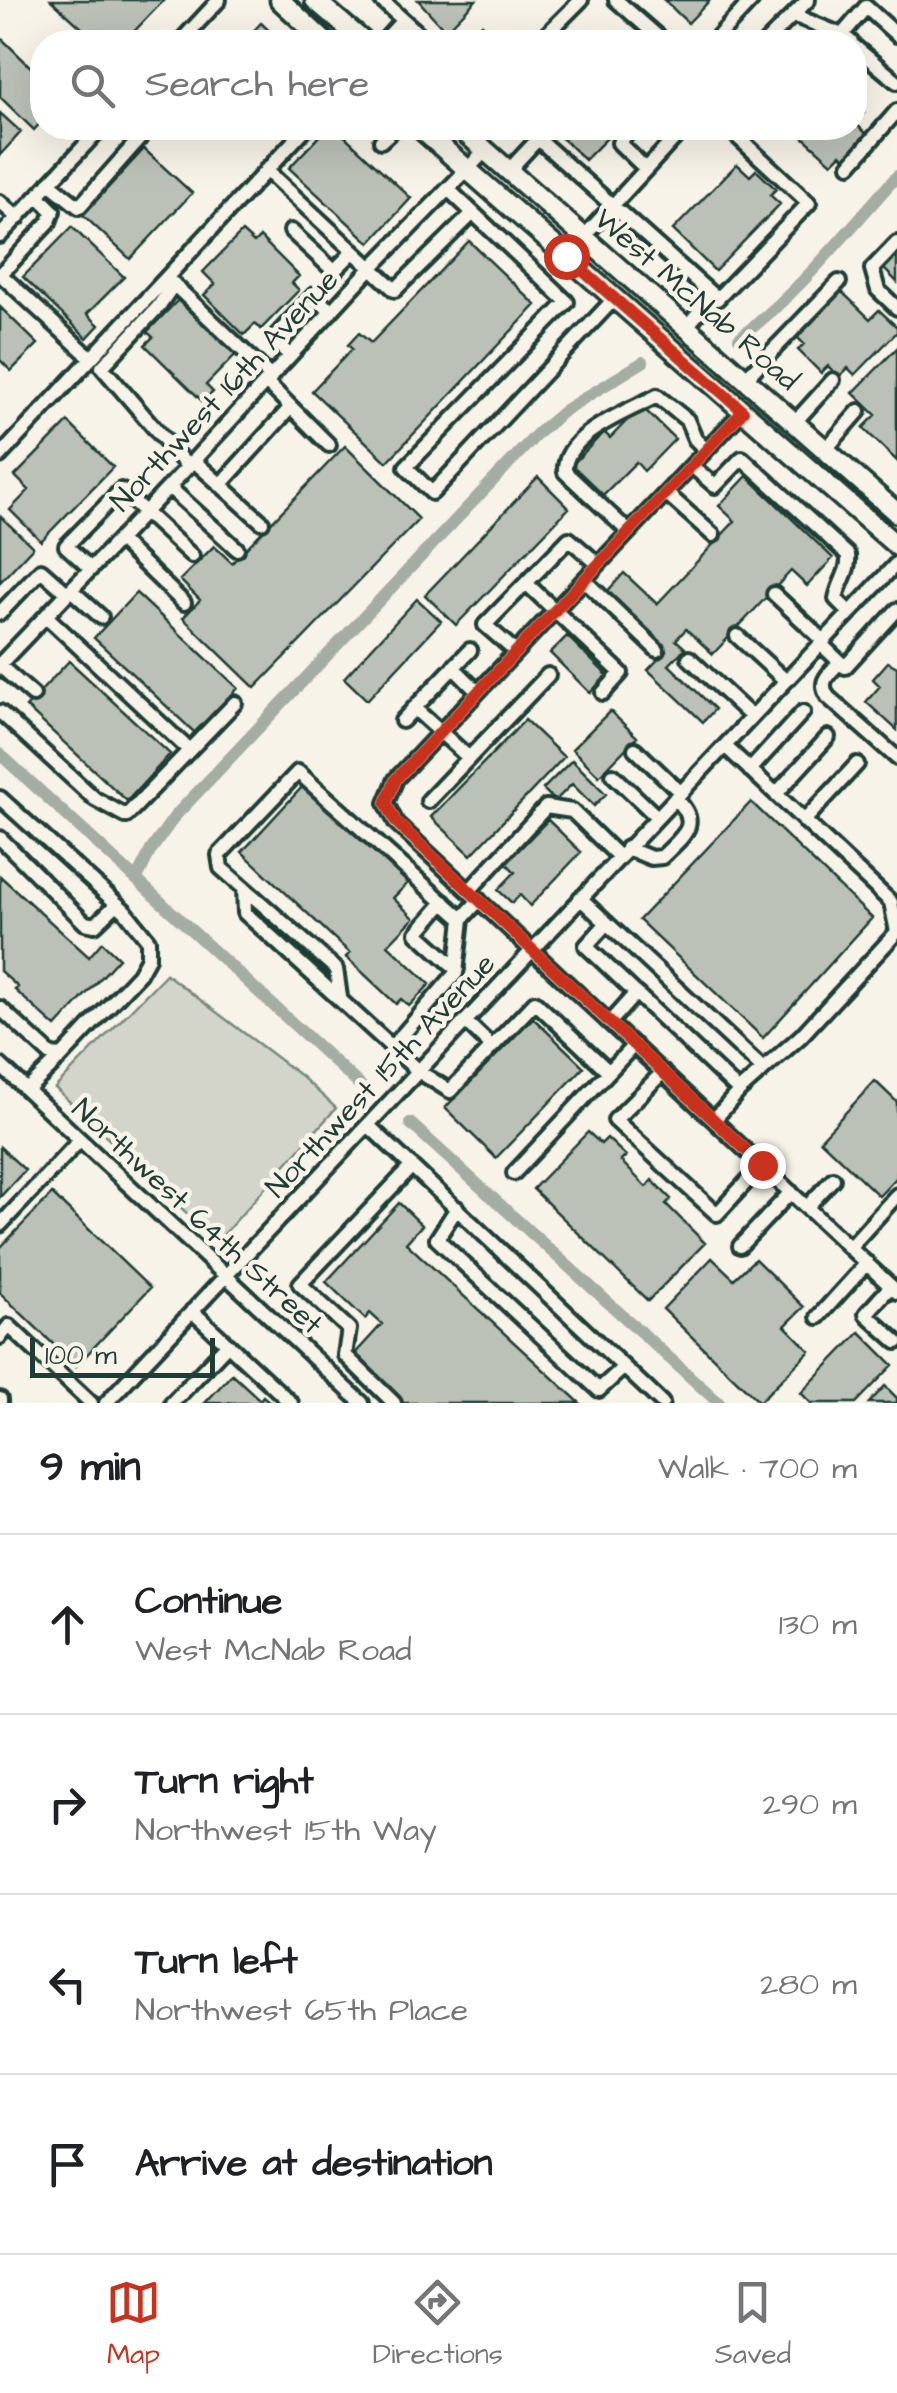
<!DOCTYPE html>
<html lang="en">
<head>
<meta charset="utf-8">
<style>
	:root { --surface:#fff; --page:#f6f6f6; --text:#202124; --muted:#757577; --line:#e0e0e0; --accent:#c8321e }
	body { margin:0; font-family:"Architects Daughter",sans-serif; background:var(--page); color:var(--text) }
	.scale { position:absolute; left:30px; bottom:25px; width:185px; box-sizing:border-box; padding-left:10px; border:5px solid #1f3d34; border-top:0; font-size:28px; line-height:35px; white-space:nowrap; color:#1f3d34; -webkit-text-stroke:8px #f7f3e8; paint-order:stroke }
	.stop { position:absolute; width:30px; height:30px; margin:-22px; border:8px solid #c8321e; border-radius:50%; background:#fff }
	.stop.end { background:#c8321e; border-color:#fff; box-shadow:0 2px 10px #0008 }
	.list { margin:0; padding:0; list-style:none }
	h2 { display:flex; justify-content:space-between; align-items:center; height:130px; margin:0; padding:0 40px; font-size:42px }
	h2 small { font-size:32px; font-weight:400; color:var(--muted) }
	.list li { display:grid; grid-template-columns:65px 1fr auto; gap:30px; align-items:center; box-sizing:border-box; height:180px; padding:0 40px; border-top:2px solid var(--line) }
	.list b { display:block; font-size:38px; white-space:nowrap }
	.list p { margin:0; font-size:32px; white-space:nowrap; color:var(--muted) }
	.list em { font-size:32px; font-style:normal; color:var(--muted) }
	.icon { flex:none; width:55px; height:55px; fill:none; stroke:currentColor; stroke-width:2; stroke-linecap:round; stroke-linejoin:round }
	.map { position:relative; flex:none; width:897px; height:1403px; overflow:hidden }
	.search { position:absolute; background:var(--surface); box-shadow:0 10px 40px #0002; left:30px; right:30px; top:30px; height:110px; display:flex; align-items:center; gap:25px; box-sizing:border-box; padding:0 35px; border-radius:40px; color:var(--muted); font-size:38px }
	.sheet { height:850px; background:var(--surface) }
	nav { display:flex; justify-content:space-around; align-items:center; box-sizing:border-box; height:140px; border-top:2px solid var(--line); background:var(--surface); font-size:28px; color:var(--muted) }
	nav a { display:grid; justify-items:center; gap:5px }
	nav .on { color:var(--accent) }
	.map>svg:first-child { display:block }
	.green { fill:#d3d5ca; stroke:#79897f; stroke-width:2.5 }
	.lines { fill:none; stroke-linecap:round; stroke-linejoin:round }
	.canal { stroke:#a4ada3; stroke-width:12 }
	.building { fill:#bbc1b6; stroke:#1f3d34; stroke-width:2.5 }
	.minor-casing { stroke:#1f3d34; stroke-width:20 }
	.major-casing { stroke:#1f3d34; stroke-width:25 }
	.minor { stroke:#f7f3e8; stroke-width:12 }
	.major { stroke:#f7f3e8; stroke-width:18 }
	.route { stroke:#c8321e; stroke-width:12 }
	.labels { text-anchor:middle; stroke-width:9; stroke-linejoin:round; paint-order:stroke }
	.street-label { font-size:30px; fill:#1f3d34; stroke:#f7f3e8 }
</style>
</head>
<body>
<div class="map">
<svg width="897" height="1403" viewBox="0 0 897 1403">
	<rect width="100%" height="100%" fill="#f7f3e8"/>
	<filter id="ink" filterUnits="userSpaceOnUse"><feTurbulence type="fractalNoise" baseFrequency=".01" numOctaves="2"/><feDisplacementMap in="SourceGraphic" scale="20" xChannelSelector="R" yChannelSelector="G"/><feConvolveMatrix kernelMatrix="1 2 1 2 8 2 1 2 1" color-interpolation-filters="sRGB"/></filter>
	<g filter="url(#ink)">
		<path class="green" d="M166,974L301,1076L336,1108L217,1242L55,1088Z"/>
		<g class="lines">
			<path class="canal" d="M739,338C799,293 847,231 897,176
				M0,754L363,1088
				M137,878L151,850L175,816L539,432L565,410L643,362
				M410,1123L719,1403"/>
		</g>
		<path class="building" d="M51,0H164L124,42H97Z
			M418,0H476L446,31Z
			M664,0H710L688,23Z
			M261,23L281,42H243Z
			M482,24L501,42H464Z
			M0,37L42,78V121L34,130L0,97Z
			M854,104L864,113L855,123L868,135L846,159L841,154L832,163L793,128H854Z
			M0,113L21,132L0,155Z
			M327,128H336L411,198L370,243L289,168Z
			M551,128H617L585,160Z
			M144,149L192,193L130,259L83,215Z
			M737,164L750,176L756,170L776,189L770,195L780,204L715,271L673,230Z
			M72,227L124,277L87,314L99,325L87,338L23,277Z
			M242,232L254,243L260,237L299,276L292,283L299,290L261,329L255,324L244,335L204,295L215,284L203,272Z
			M469,241L536,305L387,462L312,391L352,349L348,345L359,333L371,343Z
			M897,253V282L883,268Z
			M840,290L870,319L879,310L897,327V332L855,375L848,368L839,377L828,366L821,373L798,350L804,344L795,335Z
			M182,296L239,351L206,385L213,392L203,402L145,345L153,337L147,332Z
			M0,307L38,344L11,371L0,360Z
			M897,348V461L863,428L876,415L853,393Z
			M641,406L675,439L644,471L636,462L603,495L572,465L604,432L610,438Z
			M68,422L113,467L41,541L10,510L29,490L15,476Z
			M345,446L419,519L255,688L183,618L200,600L180,580L214,546L232,563Z
			M747,476L833,558L807,586L791,571L713,654L686,629L676,640L685,648L669,665L715,709L703,722L648,670L666,651L605,594L624,573L657,604L735,521L719,506Z
			M538,477L569,508L456,625L425,595Z
			M0,516L33,547L0,582Z
			M136,593L238,688L196,734L94,638Z
			M417,599L441,621L367,700L344,678Z
			M567,636L607,675L590,693L550,653Z
			M69,661L170,754L127,801L26,707Z
			M888,662L897,667V730L866,702L880,686L873,679Z
			M610,711L637,737L599,776L572,749Z
			M525,720L564,757L471,855L431,817Z
			M572,760L606,794L594,806L572,784L555,801L543,789Z
			M304,785L408,883L393,898L414,918L388,945L430,984L409,1006L401,999L396,1004L346,957L350,953L242,852Z
			M751,802L872,918L763,1038L639,920Z
			M548,820L581,852L530,906L520,895L512,903L498,890L515,872L506,863Z
			M0,876L89,957L102,942L119,958L56,1027L15,990L18,987L0,971Z
			M533,1018L584,1067L496,1158L445,1108Z
			M875,1081L897,1102V1177L879,1196L820,1140Z
			M588,1132L601,1144L607,1138L626,1156L621,1161L646,1187L652,1180L671,1199L666,1204L705,1243L648,1301L533,1189Z
			M0,1147L25,1170L0,1197Z
			M52,1194L150,1288L76,1366L0,1293V1248Z
			M399,1203L422,1225L406,1243L580,1403H402L352,1357L382,1324L370,1313L365,1319L326,1282Z
			M712,1258L734,1279L755,1259L804,1307L785,1326L810,1351L759,1402L663,1309Z
			M860,1332L893,1365L856,1403H811L801,1393Z
			M232,1374L260,1400L263,1396L271,1403H205Z
			M885,1386L897,1398V1403H869Z"/>
		<g class="lines">
			<defs>
				<path id="minor" d="M381,0L428,42
					M616,0L664,42
					M793,15L842,35L851,42
					M842,35L866,7L897,35
					M180,42L219,0
					M383,42L403,20
					M539,42L581,0
					M713,42L752,0
					M766,42L808,0
					M854,46L897,82
					M632,128L619,143L646,169
					M381,141L395,128
					M850,165L897,111
					M266,170L395,290L473,213
					M509,170L538,139L717,299L809,203L728,128
					M49,183L79,207L140,138L129,128
					M449,190L567,302L406,467L432,493L615,298
					M0,202L18,218
					M291,231L334,271L353,252
					M0,236L101,128
					M897,243L872,269L878,290L897,308
					M566,256L684,128
					M0,274L91,358
					M0,275L49,222L53,211L38,196
					M168,279L271,377
					M174,284L158,307L102,367L188,467
					M687,326L714,295
					M290,356L273,339L314,295L331,312
					M746,378L839,282
					M266,382L329,445
					M743,411L396,779L386,803L396,823L897,1292
					M795,422L833,380
					M826,449L859,411
					M0,456L306,128
					M194,461L262,522
					M692,466L715,486L742,458L848,555C850,571 839,582 836,599L850,613
					M220,485L291,407
					M169,487L237,549
					M666,493L713,535
					M629,532L565,472C562,435 629,411 657,396L687,420L695,439L706,450
					M119,540L184,603
					M91,569L66,546L121,490L192,556
					M584,580L657,650
					M526,583L621,673L603,693
					M71,590L101,617
					M774,594L824,641
					M0,613L41,570L67,593
					M46,616L189,750
					M737,636L786,681
					M821,644L845,667L897,610
					M516,652L485,625L569,539L598,564
					M689,658L752,717
					M840,662C828,675 818,681 828,697L897,758
					M0,664L169,487L371,268L486,150
					M0,666L33,695
					M453,667L478,692
					M414,708L469,758
					M0,712L95,799L126,816L235,703
					M402,721L470,650
					M635,749L680,792
					M750,770L803,712
					M613,775L657,817
					M776,794L828,737
					M0,798L125,911L148,940V958L139,974L62,1056L51,1055L0,1008
					M428,801L548,675
					M804,821L857,764
					M0,838L85,923L95,925L117,904
					M627,848L651,858L662,857C683,836 703,824 675,798
					M244,888L245,913L418,1071L450,1091L535,1002L608,1071
					M469,891L546,807L572,811L619,857
					M580,898L763,1069
					M444,902L417,933L457,969
					M607,923L586,946L739,1091
					M340,997L336,969L221,868L219,855L298,772L462,919L479,900
					M465,1021L492,1047
					M610,1022L636,993
					M392,1047L456,973L462,919
					M0,1065L362,1403
					M663,1072L615,1120L717,1214L762,1165
					M27,1090L62,1056
					M714,1120L739,1091L801,1036L897,932L891,902L725,746
					M369,1126L662,1403
					M514,1173L634,1045
					M807,1207L833,1179
					M457,1208L437,1239L599,1390L624,1367
					M0,1225L80,1140
					M740,1246L791,1192
					M850,1247L897,1195
					M891,1286L866,1314L897,1342
					M192,1311L291,1403
					M818,1317L867,1263
					M0,1337L9,1326L91,1403
					M0,1399V1403
					M106,1403L897,563
					M172,1403L228,1344
					M394,1403L345,1355L349,1329L300,1284L412,1166"/>
				<path id="major" d="M280,0L325,42
					M315,0L364,42
					M420,128L897,546
					M460,128L897,513"/>
			</defs>
			<use href="#minor" class="minor-casing"/>
			<use href="#major" class="major-casing"/>
			<use href="#minor" class="minor"/>
			<use href="#major" class="major"/>
		</g>
	</g>
	<g class="lines" filter="url(#ink)">
		<path class="route" d="M566,256L743,411L396,779L386,803L396,822L762,1165"/>
	</g>
	<g class="labels">
		<g class="street-label">
			<text transform="translate(697 299) rotate(41)" y="10">West McNab Road</text>
			<text transform="translate(224 390) rotate(-47)" y="10">Northwest 16th Avenue</text>
			<text transform="translate(380 1075) rotate(-47)" y="10">Northwest 15th Avenue</text>
			<text transform="translate(198 1216) rotate(43)" y="10">Northwest 64th Street</text>
		</g>
	</g>
</svg>
<div class="scale">100 m</div>
<div class="stop" style="left:566px;top:256px"></div>
<div class="stop end" style="left:762px;top:1165px"></div>
<div class="search"><svg class="icon" aria-label="search" viewBox="0 0 24 24"><circle cx="10" cy="10" r="6"/><path d="M15 15l6 6"/></svg>Search here</div>
</div>
<section class="sheet">
<h2>9 min<small>Walk · 700 m</small></h2>
<ul class="list">
<li><svg class="icon" aria-label="ahead" viewBox="0 0 24 24"><path d="M12 20V5M6 11l6-6 6 6"/></svg><div><b>Continue</b><p>West McNab Road</p></div><em>130 m</em></li>
<li><svg class="icon" aria-label="right" viewBox="0 0 24 24"><path d="M7 20v-9h11M14 6l5 5-5 5"/></svg><div><b>Turn right</b><p>Northwest 15th Way</p></div><em>290 m</em></li>
<li><svg class="icon" aria-label="left" viewBox="0 0 24 24"><path d="M17 20v-9H6M10 6l-5 5 5 5"/></svg><div><b>Turn left</b><p>Northwest 65th Place</p></div><em>280 m</em></li>
<li><svg class="icon" aria-label="arrive" viewBox="0 0 24 24"><path d="M6 21V4h12l-3 4 3 4H6"/></svg><div><b>Arrive at destination</b></div></li>
</ul>
</section>
<nav>
<a class="on"><svg class="icon" aria-label="map" viewBox="0 0 24 24"><path d="M3 6l6-2 6 2 6-2v14l-6 2-6-2-6 2zM9 4v14M15 6v14"/></svg>Map</a>
<a><svg class="icon" aria-label="directions" viewBox="0 0 24 24"><path d="M12 3l9 9-9 9-9-9zM9 14v-3h6M13 9l2 2-2 2"/></svg>Directions</a>
<a><svg class="icon" aria-label="saved" viewBox="0 0 24 24"><path d="M7 4h10v16l-5-4-5 4z"/></svg>Saved</a>
</nav>
</body>
</html>
